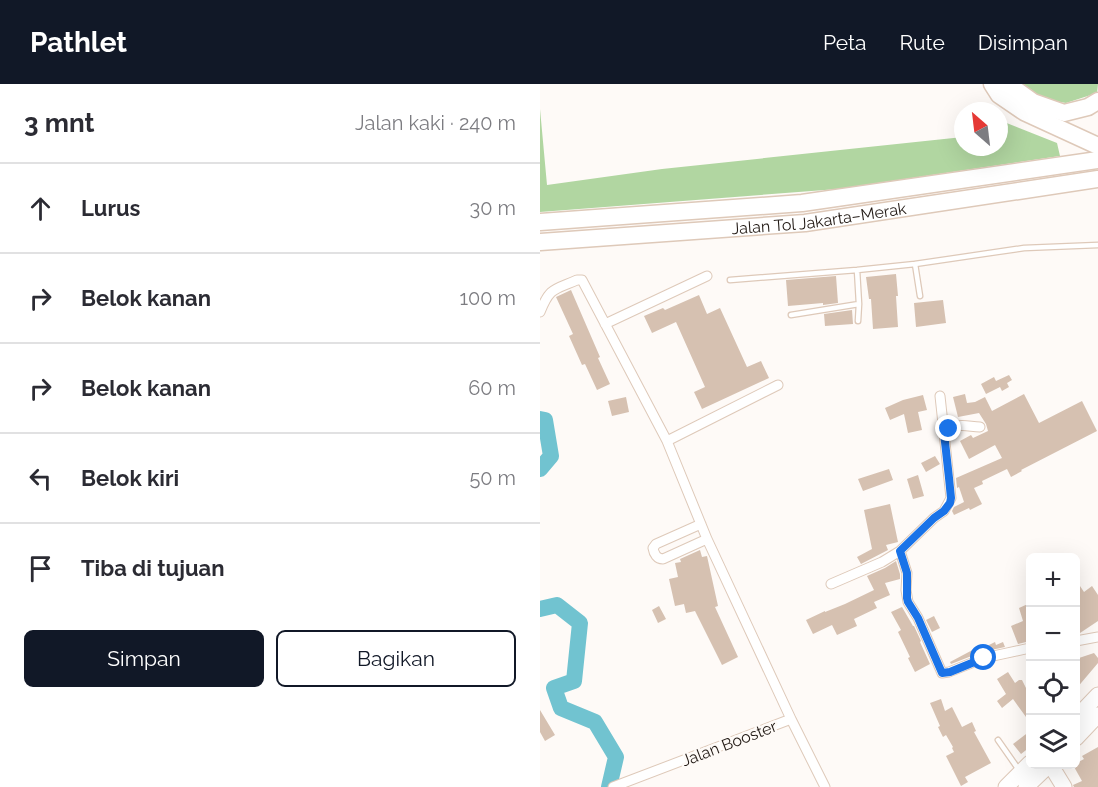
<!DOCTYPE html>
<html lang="id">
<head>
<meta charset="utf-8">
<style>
	:root { --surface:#fff; --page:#f2f2f3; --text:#2b2b33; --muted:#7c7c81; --line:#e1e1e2; --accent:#111827 }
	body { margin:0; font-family:Raleway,sans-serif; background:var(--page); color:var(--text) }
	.controls { position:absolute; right:18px; bottom:18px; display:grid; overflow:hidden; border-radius:9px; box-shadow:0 6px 24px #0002 }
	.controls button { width:54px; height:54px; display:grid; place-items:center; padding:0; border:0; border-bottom:2px solid var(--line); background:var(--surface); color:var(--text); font:30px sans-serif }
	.compass { position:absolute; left:414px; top:18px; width:54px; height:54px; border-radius:50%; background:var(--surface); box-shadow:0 6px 24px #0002; rotate:332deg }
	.stop { position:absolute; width:18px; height:18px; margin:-14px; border:4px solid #1a73e8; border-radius:50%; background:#fff }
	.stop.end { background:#1a73e8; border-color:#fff; box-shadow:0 2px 6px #0008 }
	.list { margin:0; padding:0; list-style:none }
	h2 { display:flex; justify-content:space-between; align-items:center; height:78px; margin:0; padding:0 24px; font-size:26px }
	h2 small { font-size:20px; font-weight:400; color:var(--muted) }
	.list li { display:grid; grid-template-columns:39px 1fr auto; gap:18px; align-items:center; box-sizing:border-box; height:90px; padding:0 24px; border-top:2px solid var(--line) }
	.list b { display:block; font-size:22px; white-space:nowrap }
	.list em { font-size:20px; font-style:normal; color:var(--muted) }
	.actions { display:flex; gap:12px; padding:18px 24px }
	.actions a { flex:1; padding:14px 0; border:2px solid var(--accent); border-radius:9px; text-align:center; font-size:21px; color:var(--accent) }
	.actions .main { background:var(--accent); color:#fff }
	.icon { flex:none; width:33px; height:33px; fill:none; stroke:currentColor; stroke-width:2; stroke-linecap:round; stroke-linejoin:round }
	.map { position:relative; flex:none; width:558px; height:703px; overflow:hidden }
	header { display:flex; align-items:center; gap:36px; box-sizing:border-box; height:84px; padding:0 30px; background:var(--accent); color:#fff }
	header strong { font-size:28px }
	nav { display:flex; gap:33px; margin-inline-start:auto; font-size:21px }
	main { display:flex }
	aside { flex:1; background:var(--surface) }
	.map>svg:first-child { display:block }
	.green { fill:#b1d6a1 }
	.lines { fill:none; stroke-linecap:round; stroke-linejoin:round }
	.river { stroke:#71c3d0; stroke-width:16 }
	.building { fill:#d6c1b1 }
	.service-casing { stroke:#dec9b9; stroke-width:7 }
	.minor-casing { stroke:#dec9b9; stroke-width:11 }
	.primary-casing { stroke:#dec9b9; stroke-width:17 }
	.trunk-casing { stroke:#dec9b9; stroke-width:17 }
	.motorway-casing { stroke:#dec9b9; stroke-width:19 }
	.service { stroke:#fff; stroke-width:4.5 }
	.minor { stroke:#fff; stroke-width:9 }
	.primary { stroke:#fff; stroke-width:15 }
	.trunk { stroke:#fff; stroke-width:15 }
	.motorway { stroke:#fff; stroke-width:16 }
	.route { stroke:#1a73e8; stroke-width:8 }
	.labels { text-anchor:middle; stroke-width:5; stroke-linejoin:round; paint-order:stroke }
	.street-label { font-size:16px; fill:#211914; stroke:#fefaf7 }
</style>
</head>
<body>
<header>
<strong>Pathlet</strong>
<nav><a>Peta</a><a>Rute</a><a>Disimpan</a></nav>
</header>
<main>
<aside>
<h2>3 mnt<small>Jalan kaki · 240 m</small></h2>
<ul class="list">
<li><svg class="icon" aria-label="ahead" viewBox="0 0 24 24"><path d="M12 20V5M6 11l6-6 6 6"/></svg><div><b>Lurus</b></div><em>30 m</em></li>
<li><svg class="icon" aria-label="right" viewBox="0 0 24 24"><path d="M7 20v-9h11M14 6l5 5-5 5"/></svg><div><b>Belok kanan</b></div><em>100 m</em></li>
<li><svg class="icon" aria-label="right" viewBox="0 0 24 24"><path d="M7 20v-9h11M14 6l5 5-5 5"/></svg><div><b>Belok kanan</b></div><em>60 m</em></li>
<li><svg class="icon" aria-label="left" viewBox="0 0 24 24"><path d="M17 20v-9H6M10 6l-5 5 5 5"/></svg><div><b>Belok kiri</b></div><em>50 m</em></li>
<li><svg class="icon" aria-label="arrive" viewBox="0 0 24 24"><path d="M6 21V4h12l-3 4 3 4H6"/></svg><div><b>Tiba di tujuan</b></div></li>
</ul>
<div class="actions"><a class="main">Simpan</a><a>Bagikan</a></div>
</aside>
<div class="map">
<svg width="558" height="703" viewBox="0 0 558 703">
	<rect width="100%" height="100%" fill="#fefaf7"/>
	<path class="green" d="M475,0H558L557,9L526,19L485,12Z
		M0,25L7,101L122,85L423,53V63H459V36L517,59L520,72L298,105L0,128Z"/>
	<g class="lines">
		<path class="river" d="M0,335L5,336L11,372L0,385
			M0,525L17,521L40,539L34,597L14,604L21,624L55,638L76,673L69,703"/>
	</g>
	<path class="building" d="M356,190L358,212H356L358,243L333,245L331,215H329L326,193Z
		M296,192L298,219L283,221V219L248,222L246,196Z
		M31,206L60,273L58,274L70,300L57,306L45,280L42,281L29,252L33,250L16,213Z
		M159,211L167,230L180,224L207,283L221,277L229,294L162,325L154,308L165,303L136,238L112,249L104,232L123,224L125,226Z
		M403,216L406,239L376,243L374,219Z
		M312,226L313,240L285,242L284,230Z
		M469,291L472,296L467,299L469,303L462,307L460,303L446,310L441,300L454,293L456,297Z
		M425,310L427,319L435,318L445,313L452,327L484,310L499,339L542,317L557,347L481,386L482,387L471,393L467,385L442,397L443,400L434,404L442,420L430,426L429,424L414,431L412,427L414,423L424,418L419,403L417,404L416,394L462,374L455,361L429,375L420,357L431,351L433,354L448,347L446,340L439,329L418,333L413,313Z
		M383,311L387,326L378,328L382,346L368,349L364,330L350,336L345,324L363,316Z
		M86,313L89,328L72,332L68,317Z
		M395,372L400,380L386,388L381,379Z
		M349,385L353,396L323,407L318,395Z
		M378,391L384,412L373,415L367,395Z
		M350,420L358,458L346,461L348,466L321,480L317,473L332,465L324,426Z
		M160,466L162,473L167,472L178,522L175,523L198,573L182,581L155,527L146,529L144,520L135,522L129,495L138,493L135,479L141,478L140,475Z
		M356,477L360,490V495L345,499L350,511L334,518L337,524L314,535L317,542L297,551L292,541L273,550L266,536L285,527V528L305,520L334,506L327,492L345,484Z
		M536,496L544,508L552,502L558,511V537L540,549L536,544V520L539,517L536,511Z
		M490,519V557L478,560L471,542L483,537L479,524Z
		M119,522L126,535L118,539L112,526Z
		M362,523L373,542H374L381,557L380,558L390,580L375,588L368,574L370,573L358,548L361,546L351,528Z
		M394,532L400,544L392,548L386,536Z
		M455,558L456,561L463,558L465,563L442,568L411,580L410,578L440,562L441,564L446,561L447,562Z
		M554,569L558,574V579L536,605V575Z
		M468,588L475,599L479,596H482L488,608L490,607V630L486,633L473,615L462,624L457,617L466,610L457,595Z
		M401,615L405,627L412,623L422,643L432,638L436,647L434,648L451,679L425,693L428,698L421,702L406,672L414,668L412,664L413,663L406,651L403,653L398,643L400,642L390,619Z
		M0,626L15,651L5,657L0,648Z
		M490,647V663L481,670L473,660Z
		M558,663V703H534L533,701L542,697L533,681L544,675L542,672Z"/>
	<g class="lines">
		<defs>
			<path id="service" d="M375,180L380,212
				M317,186L319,220L318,237
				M190,196L317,186L375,180L484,164L558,161
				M251,231L319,220
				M458,656L479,686"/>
			<path id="minor" d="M0,228C10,203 14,206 37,196H42L127,357L167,455L251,635
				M65,240L167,192
				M400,312L411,414L404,427L394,434L360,467L367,489L366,506L368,518L378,534L402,589L409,588L444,574L490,564
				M403,349C417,338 424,342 440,343
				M127,357L238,301
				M161,440L116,460L113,464C114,470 117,475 123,475L167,455
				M291,500L342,478L360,467
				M536,557L558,553
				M73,703L251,635L285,703"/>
			<path id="primary" d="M510,680L524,703"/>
			<path id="trunk" d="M536,634L558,611
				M536,654L558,631
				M466,703L490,679
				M486,703L510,680"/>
			<g id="motorway">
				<path d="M452,0L459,11L484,28L558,62"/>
				<path d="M468,0L493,18L524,29L548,23L558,17"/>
				<path d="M0,138L262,119L558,76"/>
				<path id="s1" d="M0,158L265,139L558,95"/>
			</g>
		</defs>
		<use href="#service" class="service-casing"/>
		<use href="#minor" class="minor-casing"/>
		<use href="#primary" class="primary-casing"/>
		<use href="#trunk" class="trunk-casing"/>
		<use href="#motorway" class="motorway-casing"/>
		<use href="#service" class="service"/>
		<use href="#minor" class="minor"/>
		<use href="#primary" class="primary"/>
		<use href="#trunk" class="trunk"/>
		<use href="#motorway" class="motorway"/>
	</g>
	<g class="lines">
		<path class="route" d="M409,345L404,349L409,394L411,414L410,419L404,427L394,434L360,467L367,489V514L368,518L378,534L402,589L410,588L444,574"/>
	</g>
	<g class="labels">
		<g class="street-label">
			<text dy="6" stroke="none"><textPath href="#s1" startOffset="280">Jalan Tol Jakarta–Merak</textPath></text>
			<text transform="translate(189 659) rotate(-21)" y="6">Jalan Booster</text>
		</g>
	</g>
</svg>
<div class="controls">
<button>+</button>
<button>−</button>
<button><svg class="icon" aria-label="locate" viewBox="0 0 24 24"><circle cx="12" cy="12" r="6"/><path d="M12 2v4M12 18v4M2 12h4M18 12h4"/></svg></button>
<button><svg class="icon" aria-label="layers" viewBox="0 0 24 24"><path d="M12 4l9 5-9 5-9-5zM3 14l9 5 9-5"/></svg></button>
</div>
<svg class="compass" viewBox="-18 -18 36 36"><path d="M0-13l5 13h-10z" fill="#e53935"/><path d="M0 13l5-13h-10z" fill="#7c7c81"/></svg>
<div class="stop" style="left:444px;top:574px"></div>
<div class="stop end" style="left:409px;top:345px"></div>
</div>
</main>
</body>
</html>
